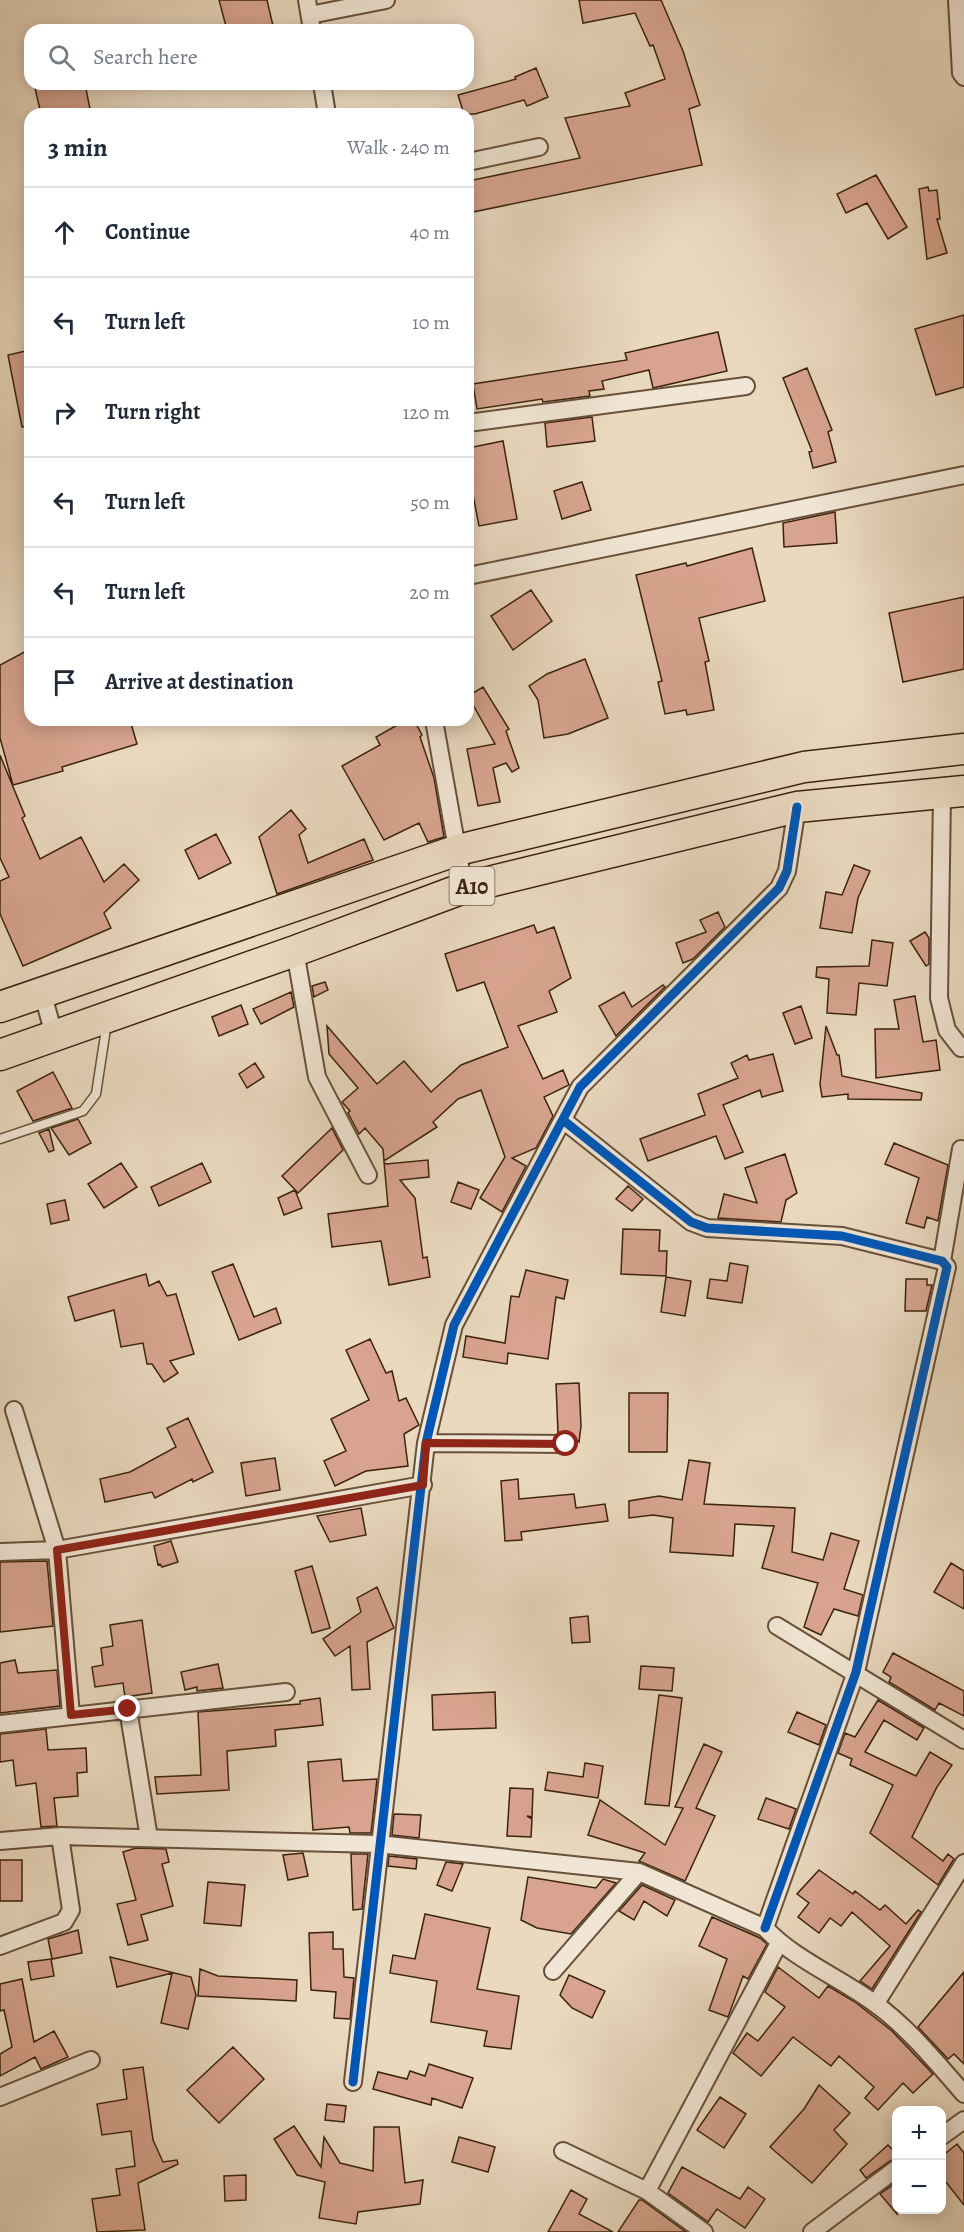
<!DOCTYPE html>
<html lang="en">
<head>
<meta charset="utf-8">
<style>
	:root { --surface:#fff; --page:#f6f6f7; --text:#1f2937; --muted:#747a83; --line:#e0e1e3 }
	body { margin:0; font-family:Alegreya,serif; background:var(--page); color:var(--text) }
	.controls { position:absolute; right:18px; bottom:18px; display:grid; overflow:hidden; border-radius:12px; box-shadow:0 3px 15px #0003 }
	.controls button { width:54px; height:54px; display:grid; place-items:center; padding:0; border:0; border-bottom:2px solid var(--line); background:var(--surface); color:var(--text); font:30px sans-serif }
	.stop { position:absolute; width:18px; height:18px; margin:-14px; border:4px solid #8f2418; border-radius:50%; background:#fff }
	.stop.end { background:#8f2418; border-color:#fff; box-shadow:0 2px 6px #0008 }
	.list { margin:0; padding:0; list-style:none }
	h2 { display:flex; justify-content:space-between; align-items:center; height:78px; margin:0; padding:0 24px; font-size:26px }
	h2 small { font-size:20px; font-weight:400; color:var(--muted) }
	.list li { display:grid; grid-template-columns:39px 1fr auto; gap:18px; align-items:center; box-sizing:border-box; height:90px; padding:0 24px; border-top:2px solid var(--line) }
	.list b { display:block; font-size:22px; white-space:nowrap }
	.list em { font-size:20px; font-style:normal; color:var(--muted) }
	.icon { flex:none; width:33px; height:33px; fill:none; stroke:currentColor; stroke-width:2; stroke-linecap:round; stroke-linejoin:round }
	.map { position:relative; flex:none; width:964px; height:2232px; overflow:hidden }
	.search { position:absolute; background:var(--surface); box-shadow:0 3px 15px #0003; left:24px; top:24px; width:450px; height:66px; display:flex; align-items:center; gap:15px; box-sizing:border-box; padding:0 21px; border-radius:18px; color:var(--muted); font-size:22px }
	.panel { position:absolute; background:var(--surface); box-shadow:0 3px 15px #0003; left:24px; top:108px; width:450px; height:618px; border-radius:18px }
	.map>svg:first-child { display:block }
	.building { fill:#d8a48f; stroke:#3b230d; stroke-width:1.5 }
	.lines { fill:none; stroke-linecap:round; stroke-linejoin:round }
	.lane-casing { stroke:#67503a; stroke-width:11 }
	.street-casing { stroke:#67503a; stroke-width:20 }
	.highway-casing { stroke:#3b230d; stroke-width:33 }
	.lane { stroke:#f1e6d5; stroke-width:8 }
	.street { stroke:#f1e6d5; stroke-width:16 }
	.highway { stroke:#ead9bf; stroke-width:30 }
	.cycleway-casing { stroke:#f1e6d5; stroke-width:13 }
	.cycleway { stroke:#0057b8; stroke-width:9 }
	.route { stroke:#8f2418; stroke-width:8 }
	.labels { text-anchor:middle; stroke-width:4.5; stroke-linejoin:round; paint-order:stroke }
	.shield { fill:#f1e6d5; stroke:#725e49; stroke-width:1.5 }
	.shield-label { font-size:22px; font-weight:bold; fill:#3b230d }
</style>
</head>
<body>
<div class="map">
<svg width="964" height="2232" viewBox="0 0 964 2232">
	<rect width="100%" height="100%" fill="#ead9bf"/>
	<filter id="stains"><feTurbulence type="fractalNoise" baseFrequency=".00333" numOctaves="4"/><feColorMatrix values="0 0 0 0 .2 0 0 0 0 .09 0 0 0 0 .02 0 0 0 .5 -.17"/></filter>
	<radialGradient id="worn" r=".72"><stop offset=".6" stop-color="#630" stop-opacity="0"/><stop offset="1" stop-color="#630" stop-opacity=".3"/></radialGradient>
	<path class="building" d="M219,0H267L274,30H227Z
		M579,0H661L683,51L700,105L689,109L702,165L468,213V181L580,158L565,118L630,106L625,93L665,79L653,45L650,46L635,13L583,23Z
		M536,68L548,97L527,106L524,100L475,114H464L458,95L516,79L515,77Z
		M34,84H85L91,114H41Z
		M876,175L907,227L888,239L867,203L846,213L837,194Z
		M928,187L929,191L937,190L940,219H937L947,253L927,259L919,189Z
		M964,315V387L936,395L915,329Z
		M718,332L727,371L653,388L649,370L602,381L604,389L589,391L590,396L543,402L542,399L477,409L473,384L627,360L625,353Z
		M30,350V426L22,427L8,355Z
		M807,368L832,430L828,432L836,462L813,468L809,452L812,451L783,378Z
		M592,417L595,441L547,447L545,423Z
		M503,441L517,519L479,526L468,469V448Z
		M582,482L591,510L562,519L554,491Z
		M835,512L837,543L784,547L783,523Z
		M752,548L765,601L699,618L709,661L705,662L714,710L687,715L686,710L665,714L658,682L662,681L636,575L686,563L687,566Z
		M531,590L552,621L513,650L491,616Z
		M964,597V669L903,682L889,613Z
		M30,649V720H130L137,744L62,767L63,771L13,785L0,738V665Z
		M585,659L608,718L568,734L544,738L538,700L529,686L547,674Z
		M483,687L509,729L506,731L519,768L512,772L506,763L493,768L500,802L478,806L467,749L495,744L468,696Z
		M406,720H414L422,735L420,737L434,778L444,837L428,842L419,823L384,840L342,766L380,745L376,737Z
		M0,755L25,816L22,818L40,859L81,837L104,882L124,864L139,880L104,913L111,928L23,966L0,914V881L9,877L0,858Z
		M291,810L306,829L299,835L308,863L364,839L373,860L277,894L259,837Z
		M216,834L231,863L199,879L185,850Z
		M854,865L870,871L858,898L852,933L820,928L826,892L842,895Z
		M718,912L725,927L693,959L683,963L676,943L706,932L700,920Z
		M534,925L537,933L554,927L571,978L549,991L557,1012L518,1026L543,1079L563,1070L569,1085L544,1097L553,1116L536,1148L512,1158L526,1166L502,1212L480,1198L505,1157L481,1090L458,1099L433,1122L437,1127L384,1161L383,1149L365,1128L359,1134L348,1113L350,1111L342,1102L358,1088L329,1054L327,1026L377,1084L404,1061L431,1092L461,1065L508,1047L484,982L457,991L445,954Z
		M925,932L929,938V964L926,966L910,941Z
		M872,940L893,943L887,986L859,983L856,1015L827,1013L829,979L816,977L817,967L869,966Z
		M325,982L328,990L314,997L312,986Z
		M663,985L665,987L616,1036L599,1006L624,992L632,1007Z
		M291,992L294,1007L261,1024L253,1009Z
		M915,996L923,1042L936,1040L940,1070L876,1078L875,1029H899L894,1000Z
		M241,1005L248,1024L219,1036L212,1017Z
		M801,1006L812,1038L795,1044L783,1013Z
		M826,1026L837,1055H839L842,1076L922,1093L921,1100L848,1099V1094L822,1097L820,1084Z
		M773,1054L783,1091L762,1097L760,1090L723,1105L743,1152L725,1159L716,1136L648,1161L640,1139L705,1115L698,1094L738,1078L731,1063L747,1055L749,1060Z
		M255,1063L264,1077L247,1088L239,1074Z
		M53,1072L72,1108L33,1121L17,1091Z
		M78,1119L91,1143L69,1155L51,1128Z
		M332,1128L343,1150L298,1193L282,1176Z
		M49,1129L54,1150L49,1152L39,1133Z
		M894,1143L948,1165L938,1221L927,1217L924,1228L906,1223L919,1178L885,1164Z
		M785,1154L797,1193L786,1200L781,1222L718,1218L724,1194L757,1203L745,1168Z
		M428,1160L429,1177L400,1180L415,1198L423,1258L427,1257L430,1277L389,1285L381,1241L332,1247L328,1214L388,1206L384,1162L386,1164Z
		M121,1163L137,1187L104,1208L88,1184Z
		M202,1163L211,1182L159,1206L151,1187Z
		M458,1182L479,1190L471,1209L451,1202Z
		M628,1186L643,1199L632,1211L616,1199Z
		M295,1190L302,1208L284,1215L278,1198Z
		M65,1200L69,1220L51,1224L47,1204Z
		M623,1229L660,1230L659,1251H667L666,1276L621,1274Z
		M730,1263L748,1266L742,1303L707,1298L710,1279L727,1281Z
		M233,1264L254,1317L276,1308L281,1323L239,1340L212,1272Z
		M526,1270L568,1280L564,1299L556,1297L548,1359L508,1353L507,1364L463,1357L466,1336L505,1343L511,1296L519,1297Z
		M146,1274L149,1286L159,1281L167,1296L176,1294L194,1354L170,1361L178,1373L164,1382L152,1364H147L143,1343L121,1347L114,1310L75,1321L68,1297Z
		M666,1277L691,1281L685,1316L661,1312Z
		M906,1279H927V1285H932L926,1311H905Z
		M370,1339L386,1373L392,1371L399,1401L406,1398L419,1425L404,1434L408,1466L366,1471L335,1486L324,1461L346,1451L331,1419L369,1400L346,1350Z
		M579,1383L581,1426L579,1442L571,1435L558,1433L556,1384Z
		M629,1393H668L667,1452H629Z
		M188,1418L213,1472L193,1482L192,1479L155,1498L152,1492L105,1502L100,1479L130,1472L176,1447L167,1428Z
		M275,1458L280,1490L246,1496L241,1463Z
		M689,1460L710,1463L704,1504L795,1508L792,1552L823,1560L831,1533L859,1541L844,1589L863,1595L858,1616L834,1609L821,1635L804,1627L818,1583L762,1568L774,1526L735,1524L733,1556L670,1552L673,1518L653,1515L629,1518V1501L659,1496L682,1500Z
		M518,1479L519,1499L574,1494L576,1508L605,1504L608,1521L521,1532L522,1540L505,1541L501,1481Z
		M361,1508L366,1535L330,1542L317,1516Z
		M171,1541L178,1562L162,1567L160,1564L158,1565L154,1546Z
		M47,1561L53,1626L0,1632V1562Z
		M951,1563L964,1571V1609L934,1592Z
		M312,1566L330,1628L312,1633L295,1571Z
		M377,1587L394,1628L367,1642L370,1689L352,1690L350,1646L335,1656L323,1639L361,1612L357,1598Z
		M588,1616L590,1642L572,1643L570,1618Z
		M142,1620L152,1693L125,1697L123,1683L95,1687L92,1667L103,1665L101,1648L113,1646L110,1625Z
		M893,1653L964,1691V1716L939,1703L935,1710L889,1682L891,1677L883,1672Z
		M15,1660L18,1673L57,1670L60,1706L0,1713V1663Z
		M218,1664L223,1688L197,1691V1687L185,1690L181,1672Z
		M641,1666L674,1668L672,1691L639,1689Z
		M495,1692L496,1728L433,1730L432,1695Z
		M659,1695L682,1698L669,1806L645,1804Z
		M320,1698L323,1725L275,1730L276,1746L227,1751L229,1790L157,1794L155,1777L201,1775L198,1712L300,1704V1701Z
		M878,1700L924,1728L917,1740L884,1720L865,1752L916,1776L930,1752L952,1765L937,1787L912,1837L943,1861L948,1854L954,1859L938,1885L870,1833L893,1785L850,1765L852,1759L838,1753L845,1733L855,1737Z
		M797,1712L826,1725L819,1745L788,1732Z
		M46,1729L48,1750L86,1748L87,1772L77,1773L78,1796L54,1798L57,1826L41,1827L36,1783L16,1786L13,1760L0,1762V1734Z
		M704,1744L722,1752L696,1808L715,1816L685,1881L639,1861L645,1853L588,1835L600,1800L665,1845L683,1808L675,1807Z
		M341,1759L343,1781L377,1779L371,1833H350L349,1827L313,1830L308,1762Z
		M585,1763L603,1766L598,1798L545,1790L548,1772L583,1777Z
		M510,1788L533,1789L532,1817L527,1816L532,1819L531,1837L507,1836Z
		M766,1798L796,1809L789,1829L758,1819Z
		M394,1814L421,1815L419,1838L392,1835Z
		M136,1848L166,1849L169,1862L162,1864L173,1906L141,1915L148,1940L128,1945L117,1904L136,1900L123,1852Z
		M303,1853L308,1876L288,1880L283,1855Z
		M351,1854H368L362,1909L353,1910Z
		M389,1856L417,1859L416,1869L388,1866Z
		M0,1860H22V1901H0Z
		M446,1862L463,1864L452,1891L437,1885Z
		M819,1870L853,1894L855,1891L880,1910L885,1905L906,1924L918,1910L921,1912L872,1989L860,1981L890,1946L852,1912L841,1926L830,1918L819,1933L798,1917L809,1903L797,1894Z
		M528,1877L596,1888L603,1879L616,1883L571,1934L537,1928L521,1920Z
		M208,1882L245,1885L241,1926L204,1923Z
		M642,1885L675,1900L667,1916L644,1901L634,1920L619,1911Z
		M425,1914L490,1928L477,1989L519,1996L511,2049L484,2046L487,2031L431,2022L437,1981L390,1973L393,1955L415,1959Z
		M712,1917L760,1938L767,1944L748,1979L743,1976L728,2017L709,2010L727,1959L699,1946Z
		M78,1930L82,1953L52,1959L48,1939Z
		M333,1932V1949H343L344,1977L354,1978L350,2019L334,2018L336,1992L311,1990L309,1933Z
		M110,1957L191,1977L196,1995L188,2029L161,2023L172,1973L117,1987Z
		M51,1959L54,1976L31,1980L28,1962Z
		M778,1967L819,1998L828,1986L855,2002L892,2031L933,2074L913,2093L903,2083L878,2110L865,2098L874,2087L839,2056L831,2066L793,2037L761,2076L733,2053L747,2033L758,2041L785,2007L765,1992Z
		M200,1969L218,1976L297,1980L296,2001L198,1996Z
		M964,1972V2064L954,2054L948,2059L918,2027Z
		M569,1975L605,1991L592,2018L572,2008L560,1995Z
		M22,1979L34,2042L54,2031L68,2057L41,2069L35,2057L0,2076V2054L12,2047L4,2010L0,2011V1984Z
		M233,2047L264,2079L219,2123L187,2090Z
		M429,2064L473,2078L462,2108L432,2098L431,2105L373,2089L378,2072L407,2079L410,2071L425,2076Z
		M143,2067L153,2140L163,2162L177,2160L178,2164L138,2183L145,2230L97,2232L92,2199L120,2195L116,2169L135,2166L131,2131L102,2135L97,2104L127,2099L123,2070Z
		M819,2085L850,2113L834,2130L847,2144L812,2183L770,2147L804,2109Z
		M720,2097L746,2114L724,2148L697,2130Z
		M327,2104L346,2106L344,2122L325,2120Z
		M294,2126L321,2167L324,2137L340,2163L373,2171L374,2127H399L405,2183L423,2180L420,2204L358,2212L356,2224L319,2218L325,2182L297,2175L274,2139Z
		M459,2137L495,2147L488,2172L452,2162Z
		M957,2144L964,2153V2205L942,2177V2156Z
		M888,2145L897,2154V2159L890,2161L866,2178L860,2170Z
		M682,2167L740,2199L748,2187L765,2199L745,2228L717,2209L708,2222L668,2193Z
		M246,2175V2200L225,2201L224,2176Z
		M897,2182V2214L880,2194Z
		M571,2190L587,2199L579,2214L613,2232H548Z
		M639,2200H642L686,2232H618Z"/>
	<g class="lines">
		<defs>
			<path id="lane" d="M0,1139L83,1111L96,1094L107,1022"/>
			<path id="street" d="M307,0L312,30
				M957,0L961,73L964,77
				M310,15L386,0
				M322,84L327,114
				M468,162L539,147
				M468,423L746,386
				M468,576L964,475
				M434,720L464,888
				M942,794L939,998L947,1030L961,1048
				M295,951L317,1077L368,1175
				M42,991L54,1035
				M563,1120L691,1222L707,1228L842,1236L942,1261L947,1267L856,1672L765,1928
				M942,1261L961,1149
				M14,1410L57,1550L71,1715
				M426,1443L566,1444
				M0,1552L57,1550L423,1485
				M777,1626L964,1740
				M128,1709L149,1838
				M0,1724L286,1692
				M0,1841L60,1836L378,1844L639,1872L765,1928C795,1960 839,1977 874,2003C908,2027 937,2063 964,2094
				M0,1946L64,1922L71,1910L60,1836
				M553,1971L639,1872
				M876,2003L964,1863
				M353,2082L426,1443L454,1325L580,1087L779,888L787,871L797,807
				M0,2097L91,2060
				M942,2136L964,2120
				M563,2151L647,2191L704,2232
				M647,2191L779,1943
				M812,2232L896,2169"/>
			<path id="highway" d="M0,1007L458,850L804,767L964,749
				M0,1055L295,951L464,888L797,807L964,791"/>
		</defs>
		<use href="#lane" class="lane-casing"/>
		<use href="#street" class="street-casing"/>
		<use href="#highway" class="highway-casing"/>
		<use href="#lane" class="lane"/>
		<use href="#street" class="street"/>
		<use href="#highway" class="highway"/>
		<defs>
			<path id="cycleway" d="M563,1120L691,1222L707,1228L842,1236L942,1261L947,1267L856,1672L765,1928
				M353,2082L426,1443L454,1325L580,1087L779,888L787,871L797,807"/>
		</defs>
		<use href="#cycleway" class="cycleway-casing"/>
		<use href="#cycleway" class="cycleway"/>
	</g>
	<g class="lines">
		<path class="route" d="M128,1709L71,1715L57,1550L423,1485L426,1443L566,1444"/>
	</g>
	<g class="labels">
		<rect class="shield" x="449.5" y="867" width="45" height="38" rx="4.5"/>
		<g class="shield-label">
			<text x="472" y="894">A10</text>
		</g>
	</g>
	<rect width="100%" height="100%" filter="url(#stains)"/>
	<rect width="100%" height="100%" fill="url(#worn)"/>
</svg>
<div class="controls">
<button>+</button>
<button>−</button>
</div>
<div class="stop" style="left:566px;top:1444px"></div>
<div class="stop end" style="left:128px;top:1709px"></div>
<div class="search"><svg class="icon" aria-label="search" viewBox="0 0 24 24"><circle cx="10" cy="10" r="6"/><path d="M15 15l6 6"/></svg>Search here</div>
<section class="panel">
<h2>3 min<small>Walk · 240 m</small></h2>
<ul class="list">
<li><svg class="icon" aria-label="ahead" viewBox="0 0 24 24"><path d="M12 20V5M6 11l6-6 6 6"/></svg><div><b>Continue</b></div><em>40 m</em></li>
<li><svg class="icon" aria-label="left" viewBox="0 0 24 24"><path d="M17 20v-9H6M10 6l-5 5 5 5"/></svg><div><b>Turn left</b></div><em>10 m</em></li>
<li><svg class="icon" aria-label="right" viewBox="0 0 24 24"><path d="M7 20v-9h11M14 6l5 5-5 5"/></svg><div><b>Turn right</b></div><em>120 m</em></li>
<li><svg class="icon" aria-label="left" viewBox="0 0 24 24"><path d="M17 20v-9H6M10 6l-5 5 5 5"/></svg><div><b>Turn left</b></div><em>50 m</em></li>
<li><svg class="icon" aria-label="left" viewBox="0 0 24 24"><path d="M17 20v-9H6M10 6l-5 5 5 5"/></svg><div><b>Turn left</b></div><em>20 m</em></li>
<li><svg class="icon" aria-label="arrive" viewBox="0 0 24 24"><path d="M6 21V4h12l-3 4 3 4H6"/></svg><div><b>Arrive at destination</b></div></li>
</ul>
</section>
</div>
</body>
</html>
